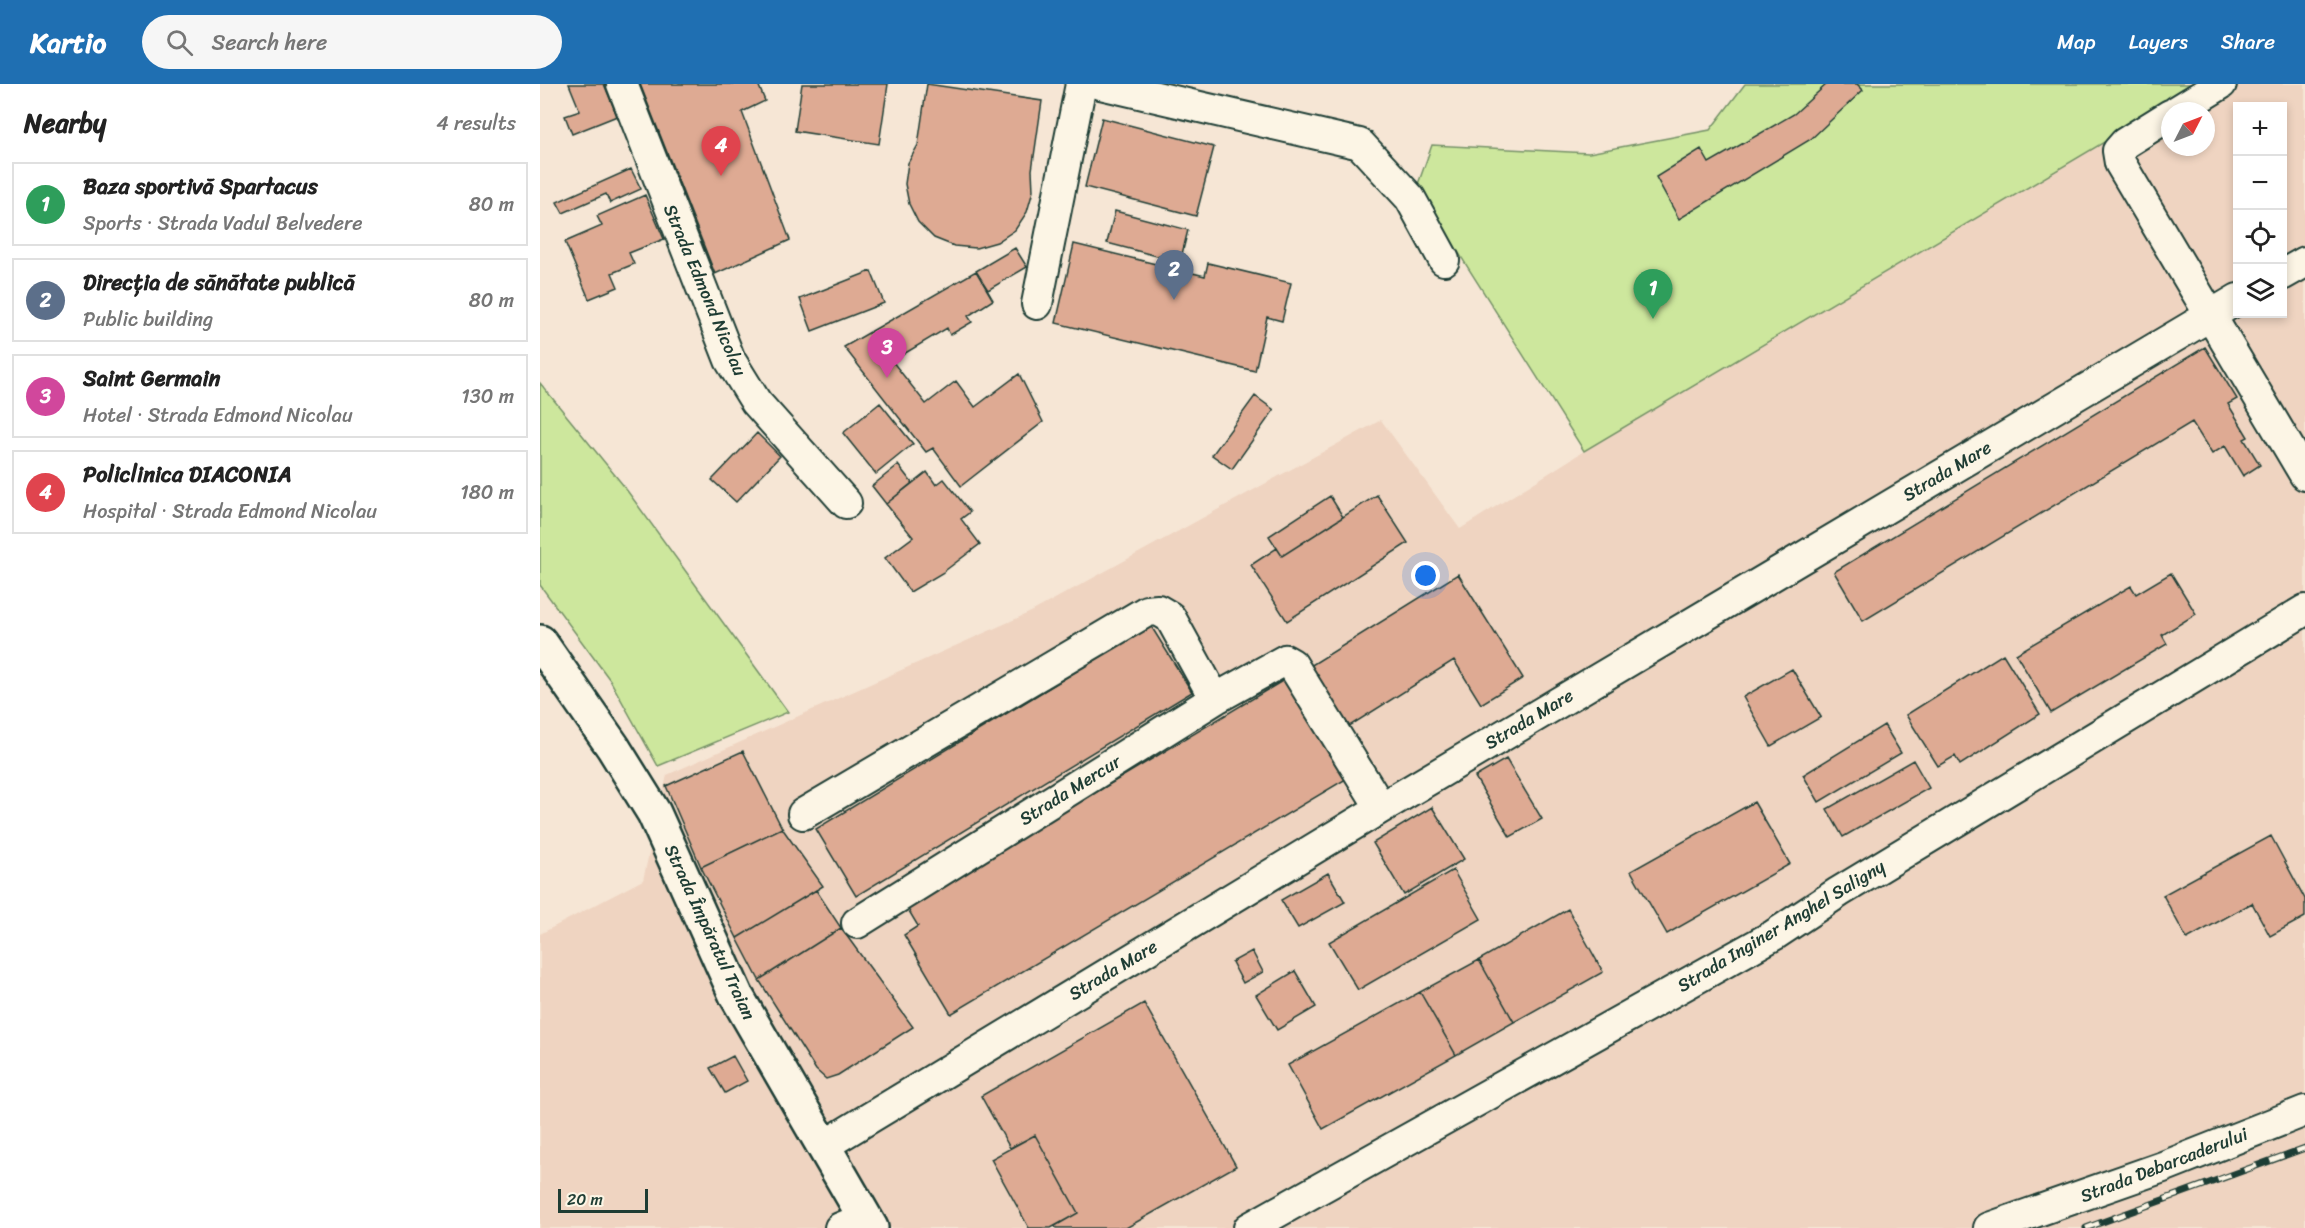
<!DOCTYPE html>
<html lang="en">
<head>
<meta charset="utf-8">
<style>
	:root { --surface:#fff; --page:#f6f6f6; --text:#222; --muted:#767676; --line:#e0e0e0; --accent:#1f6fb2 }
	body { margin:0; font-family:Sriracha,sans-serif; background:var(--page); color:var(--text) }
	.controls { position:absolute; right:18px; top:18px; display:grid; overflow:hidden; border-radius:0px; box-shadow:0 3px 9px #0003 }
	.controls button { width:54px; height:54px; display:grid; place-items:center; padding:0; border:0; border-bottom:2px solid var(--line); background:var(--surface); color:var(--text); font:30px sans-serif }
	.compass { position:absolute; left:1621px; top:18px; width:54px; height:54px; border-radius:50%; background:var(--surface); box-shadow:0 3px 9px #0003; rotate:48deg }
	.scale { position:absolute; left:18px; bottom:15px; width:90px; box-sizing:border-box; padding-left:6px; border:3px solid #1f3d34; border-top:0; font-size:16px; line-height:21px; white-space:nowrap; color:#1f3d34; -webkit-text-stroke:4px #fcf5e5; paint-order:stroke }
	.you { position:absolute; left:886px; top:492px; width:21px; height:21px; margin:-15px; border:4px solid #fff; border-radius:50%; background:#1a73e8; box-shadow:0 0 0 9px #1a73e833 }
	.badge { display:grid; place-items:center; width:39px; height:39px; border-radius:50%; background:var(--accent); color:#fff; font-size:20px; font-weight:700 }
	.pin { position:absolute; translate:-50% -50px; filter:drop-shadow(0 2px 3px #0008) }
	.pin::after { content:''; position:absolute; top:32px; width:21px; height:18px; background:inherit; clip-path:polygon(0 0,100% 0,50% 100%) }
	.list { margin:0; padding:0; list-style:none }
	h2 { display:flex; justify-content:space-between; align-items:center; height:78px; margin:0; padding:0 24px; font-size:26px }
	h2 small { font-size:20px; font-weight:400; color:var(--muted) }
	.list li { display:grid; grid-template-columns:39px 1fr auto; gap:18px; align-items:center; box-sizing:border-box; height:84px; margin:0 12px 12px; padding:0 12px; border:2px solid var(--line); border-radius:0px }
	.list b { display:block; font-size:22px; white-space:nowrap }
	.list p { margin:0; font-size:20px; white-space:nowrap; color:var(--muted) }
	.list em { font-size:20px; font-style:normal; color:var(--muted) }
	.icon { flex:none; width:33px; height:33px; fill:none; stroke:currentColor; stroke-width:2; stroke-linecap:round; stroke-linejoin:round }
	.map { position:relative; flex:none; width:1765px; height:1144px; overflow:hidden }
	header { display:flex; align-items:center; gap:36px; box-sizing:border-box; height:84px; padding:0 30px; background:var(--accent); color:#fff }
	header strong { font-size:28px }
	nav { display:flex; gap:33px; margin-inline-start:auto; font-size:21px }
	.search { width:420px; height:54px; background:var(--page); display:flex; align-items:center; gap:15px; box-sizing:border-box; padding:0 21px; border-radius:33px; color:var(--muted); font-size:22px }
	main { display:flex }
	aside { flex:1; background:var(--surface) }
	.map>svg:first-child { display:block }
	.built { fill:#efd4c1; fill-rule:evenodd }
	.green { fill:#cde79d; stroke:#769268; stroke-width:1.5 }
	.building { fill:#deaa93; stroke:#1f3d34; stroke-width:1.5 }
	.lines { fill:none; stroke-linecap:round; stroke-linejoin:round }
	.street-casing { stroke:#1f3d34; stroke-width:34 }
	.secondary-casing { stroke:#1f3d34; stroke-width:38 }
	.street { stroke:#fcf5e5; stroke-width:30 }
	.secondary { stroke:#fcf5e5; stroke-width:33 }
	.rail-casing { stroke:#1f3d34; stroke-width:7 }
	.rail { stroke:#fcf5e5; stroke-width:4.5; stroke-dasharray:14; stroke-linecap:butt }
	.labels { text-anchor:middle; stroke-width:4.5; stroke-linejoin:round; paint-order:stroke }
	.street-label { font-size:18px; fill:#1f3d34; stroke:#fcf5e5 }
</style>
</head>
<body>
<header>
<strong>Kartio</strong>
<div class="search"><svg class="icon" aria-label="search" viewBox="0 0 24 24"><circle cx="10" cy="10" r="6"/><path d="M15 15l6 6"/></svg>Search here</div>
<nav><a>Map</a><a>Layers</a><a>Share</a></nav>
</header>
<main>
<aside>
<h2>Nearby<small>4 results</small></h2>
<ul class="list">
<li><span class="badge" style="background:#2e9e5b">1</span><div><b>Baza sportivă Spartacus</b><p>Sports · Strada Vadul Belvedere</p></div><em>80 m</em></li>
<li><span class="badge" style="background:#5c6f8a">2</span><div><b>Direcția de sănătate publică</b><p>Public building</p></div><em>80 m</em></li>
<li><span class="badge" style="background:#d1479c">3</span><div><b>Saint Germain</b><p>Hotel · Strada Edmond Nicolau</p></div><em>130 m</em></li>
<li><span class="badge" style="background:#e0444e">4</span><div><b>Policlinica DIACONIA</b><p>Hospital · Strada Edmond Nicolau</p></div><em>180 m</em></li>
</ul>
</aside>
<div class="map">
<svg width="1765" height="1144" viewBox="0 0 1765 1144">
	<rect width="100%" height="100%" fill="#f6e6d5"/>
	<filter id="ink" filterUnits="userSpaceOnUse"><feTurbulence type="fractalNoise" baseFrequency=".0167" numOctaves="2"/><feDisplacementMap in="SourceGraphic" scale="12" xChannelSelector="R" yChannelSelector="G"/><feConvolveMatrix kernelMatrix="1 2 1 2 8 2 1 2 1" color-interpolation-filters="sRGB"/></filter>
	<g filter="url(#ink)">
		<path class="built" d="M1662,0H1765V1144H0V850L103,796L127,691L491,528L841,336L920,445L1044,367ZM1698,22H1742V230H1698ZM1630,27H1666V63H1630Z"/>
		<path class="green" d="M1205,0H1662L1044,367L877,103L892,61L1049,69L1170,46Z
			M0,299L83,401L248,628L118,682L70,596L0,501Z"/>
		<path class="building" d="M29,0H64L77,32L32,50L25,32L40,27Z
			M100,0H218L225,17L202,28L250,156L175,190Z
			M262,0H348L339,60L255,47Z
			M387,0L502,17L492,86L493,107L487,128L475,146L457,158L436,164L414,162L394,154L378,138L369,120L365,100L368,79L378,61Z
			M1287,0H1317L1323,6L1271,55L1139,135L1116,93L1161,65L1169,79L1254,30Z
			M562,34L674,63L656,132L545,103Z
			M91,85L101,105L70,119L66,110L23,129L17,118Z
			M105,111L124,155L89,169L94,180L72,189L78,203L49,215L25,158L62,142L57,132Z
			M575,127L648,146L640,178L567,159Z
			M534,160L665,192L668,179L751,199L742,237L727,233L715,287L516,239Z
			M475,164L487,183L448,206L436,187Z
			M331,187L344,219L272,247L260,215Z
			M436,187L453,216L428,232L432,238L410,251L407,244L352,277L386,320L416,297L435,323L479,290L503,338L421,402L393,364L386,368L304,263Z
			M1665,263L1697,315L1688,320L1708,353L1704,355L1720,381L1703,392L1685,362L1672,370L1652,338L1323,537L1294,488Z
			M715,312L734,326L692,385L672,371Z
			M340,319L373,360L336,390L303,349Z
			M217,349L240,372L196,418L172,396Z
			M358,381L372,399L346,420L332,402Z
			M387,388L396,401L404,395L430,428L421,435L440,460L402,489L370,508L345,474L373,453L346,420Z
			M837,411L868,459L747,537L711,481L737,464L742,472Z
			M790,412L803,433L742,472L729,452Z
			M1631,489L1656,530L1622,551L1627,560L1511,629L1476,570L1591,502L1596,510Z
			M918,490L983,594L941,620L914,576L800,648L762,587Z
			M611,542L652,608L316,812L276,745Z
			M1463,570L1500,630L1420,681L1415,672L1398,682L1366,631Z
			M1252,585L1281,633L1231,662L1203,613Z
			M754,590L806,695L411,930L364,851L378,842L366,822Z
			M1344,641L1361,669L1279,718L1263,691Z
			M203,667L242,744L161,783L126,702Z
			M966,675L1002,735L970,753L935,693Z
			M1373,676L1389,704L1303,753L1287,725Z
			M1214,718L1250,780L1127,850L1091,787Z
			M892,723L924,775L864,811L833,759Z
			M242,744L283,802L197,854L161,783Z
			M1731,752L1765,815V833L1730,852L1712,819L1647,855L1623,811Z
			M913,786L941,835L818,906L789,858Z
			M788,789L805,818L758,844L741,816Z
			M276,806L301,844L219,896L197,854Z
			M1028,825L1063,888L974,938L939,876Z
			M301,844L373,943L298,991L286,995L276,986L219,896Z
			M712,867L723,888L703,899L692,878Z
			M939,876L974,938L916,971L880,908Z
			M755,887L776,923L737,946L716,911Z
			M880,908L916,971L783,1045L748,981Z
			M604,919L696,1082L586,1144H516L515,1142L538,1129L495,1051L470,1064L441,1012Z
			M193,972L207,997L185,1009L170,984Z
			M495,1051L538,1129L511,1144H489L451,1075Z"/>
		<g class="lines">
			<defs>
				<path id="street" d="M82,0L190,276L216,318L306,419
					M560,0L820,60L870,114L904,176
					M1637,27L1681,0
					M1630,31L1585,59L1578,67L1580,79L1765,391
					M1742,191L1765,178
					M497,220L541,0
					M263,730L607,527L618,526L630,533L675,615
					M317,839L675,615L745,576L752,580L841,724
					M285,1061L841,724L1698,215
					M300,1144L324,1134
					M709,1144L1234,851L1299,808L1765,526
					M1449,1144L1623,1083L1765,1027"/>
				<path id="secondary" d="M0,558L73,663L114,729L196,911L331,1144"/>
			</defs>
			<use href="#street" class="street-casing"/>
			<use href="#secondary" class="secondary-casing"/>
			<use href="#street" class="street"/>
			<use href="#secondary" class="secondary"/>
			<defs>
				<path id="rail" d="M1546,1144L1765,1064"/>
			</defs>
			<use href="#rail" class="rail-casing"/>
			<use href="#rail" class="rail"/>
		</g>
	</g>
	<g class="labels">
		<g class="street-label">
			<text transform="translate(165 206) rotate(67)" y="6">Strada Edmond Nicolau</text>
			<text transform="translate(1407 387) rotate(-31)" y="6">Strada Mare</text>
			<text transform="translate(989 635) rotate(-31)" y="6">Strada Mare</text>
			<text transform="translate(530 706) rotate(-32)" y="6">Strada Mercur</text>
			<text transform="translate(1241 842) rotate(-31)" y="6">Strada Inginer Anghel Saligny</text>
			<text transform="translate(170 848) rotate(65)" y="6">Strada Împăratul Traian</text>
			<text transform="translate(573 886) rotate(-31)" y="6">Strada Mare</text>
			<text transform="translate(1624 1081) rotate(-21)" y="6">Strada Debarcaderului</text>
		</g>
	</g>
</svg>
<div class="controls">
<button>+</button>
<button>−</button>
<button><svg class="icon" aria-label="locate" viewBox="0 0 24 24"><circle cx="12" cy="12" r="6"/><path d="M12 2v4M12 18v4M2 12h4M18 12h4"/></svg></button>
<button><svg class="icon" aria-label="layers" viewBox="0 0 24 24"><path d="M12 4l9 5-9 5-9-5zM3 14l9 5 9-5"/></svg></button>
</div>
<svg class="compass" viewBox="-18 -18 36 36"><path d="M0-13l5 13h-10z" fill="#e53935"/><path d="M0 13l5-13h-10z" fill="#767676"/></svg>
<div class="scale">20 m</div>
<div class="you"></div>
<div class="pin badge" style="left:1113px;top:235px;background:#2e9e5b">1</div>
<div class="pin badge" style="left:634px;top:216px;background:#5c6f8a">2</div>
<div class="pin badge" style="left:347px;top:294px;background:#d1479c">3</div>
<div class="pin badge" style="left:181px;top:92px;background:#e0444e">4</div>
</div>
</main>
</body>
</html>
